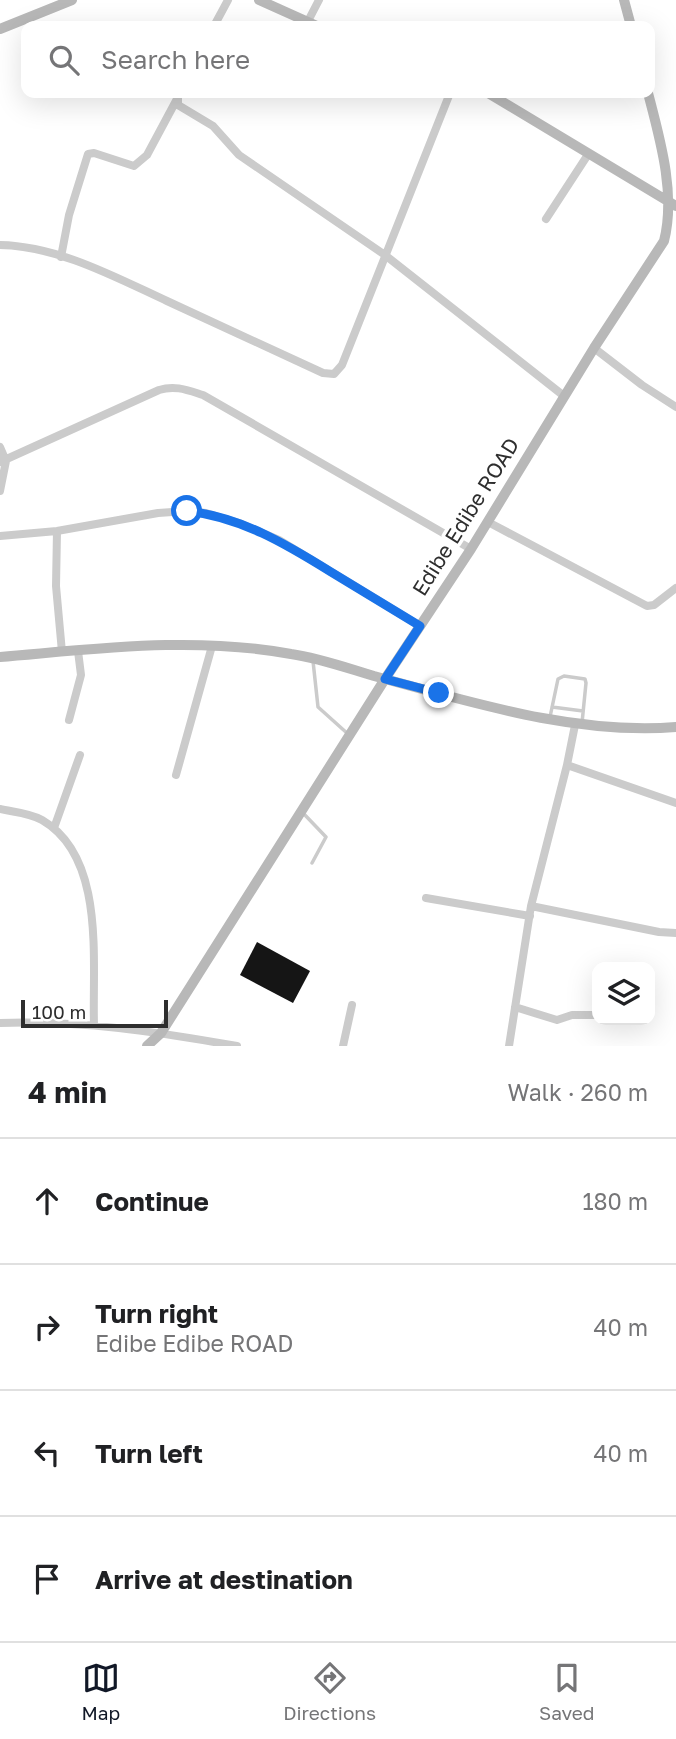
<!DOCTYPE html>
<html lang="en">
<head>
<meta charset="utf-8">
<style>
	:root { --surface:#fff; --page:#f2f2f2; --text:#202124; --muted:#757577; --line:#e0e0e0; --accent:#111827 }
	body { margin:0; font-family:"Golos Text",sans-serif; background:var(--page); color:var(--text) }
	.controls { position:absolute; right:21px; bottom:21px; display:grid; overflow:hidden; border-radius:14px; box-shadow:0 7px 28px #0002 }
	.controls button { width:63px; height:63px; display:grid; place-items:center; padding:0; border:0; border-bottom:2px solid var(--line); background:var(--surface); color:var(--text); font:35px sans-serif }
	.scale { position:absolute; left:21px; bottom:18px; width:147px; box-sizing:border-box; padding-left:7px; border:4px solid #2e2e2e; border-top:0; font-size:19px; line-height:24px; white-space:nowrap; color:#2e2e2e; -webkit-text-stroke:5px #fff; paint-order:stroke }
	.stop { position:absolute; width:21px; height:21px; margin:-16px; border:5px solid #1a73e8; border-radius:50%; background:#fff }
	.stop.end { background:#1a73e8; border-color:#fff; box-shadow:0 2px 7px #0008 }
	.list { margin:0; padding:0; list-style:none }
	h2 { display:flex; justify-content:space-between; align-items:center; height:91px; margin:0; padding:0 28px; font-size:30px }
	h2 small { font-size:23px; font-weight:400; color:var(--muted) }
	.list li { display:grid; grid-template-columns:46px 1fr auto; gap:21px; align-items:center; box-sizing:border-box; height:126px; padding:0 28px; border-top:2px solid var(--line) }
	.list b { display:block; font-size:26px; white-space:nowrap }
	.list p { margin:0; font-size:23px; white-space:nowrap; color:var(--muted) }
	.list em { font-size:23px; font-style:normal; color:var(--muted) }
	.icon { flex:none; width:38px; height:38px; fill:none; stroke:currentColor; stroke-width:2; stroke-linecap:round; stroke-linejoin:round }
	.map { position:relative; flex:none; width:676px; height:1046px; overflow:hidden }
	.search { position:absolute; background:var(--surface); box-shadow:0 7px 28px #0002; left:21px; right:21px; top:21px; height:77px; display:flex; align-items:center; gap:18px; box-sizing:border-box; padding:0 24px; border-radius:14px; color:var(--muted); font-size:26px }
	.sheet { height:595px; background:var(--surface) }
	nav { display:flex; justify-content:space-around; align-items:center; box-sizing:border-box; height:98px; border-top:2px solid var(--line); background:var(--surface); font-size:19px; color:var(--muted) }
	nav a { display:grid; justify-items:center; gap:4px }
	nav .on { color:var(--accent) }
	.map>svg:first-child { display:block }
	.building { fill:#151515 }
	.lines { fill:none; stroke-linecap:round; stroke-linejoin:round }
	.lane { stroke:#cbcbcb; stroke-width:3.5 }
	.street { stroke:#cbcbcb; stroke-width:8 }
	.secondary { stroke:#b8b8b8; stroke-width:10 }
	.route { stroke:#1a73e8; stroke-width:9 }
	.labels { text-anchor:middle; stroke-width:7; stroke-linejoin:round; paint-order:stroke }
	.street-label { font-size:21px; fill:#2e2e2e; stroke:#fff }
</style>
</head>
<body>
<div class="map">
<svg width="676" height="1046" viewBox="0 0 676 1046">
	<rect width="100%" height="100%" fill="#fff"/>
	<path class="building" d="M257,942L310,971L293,1003L240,975Z"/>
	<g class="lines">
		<path class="lane" d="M313,661L318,707L348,734
			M552,707L583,711
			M550,717L558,679L564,676L585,679L586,683L582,723
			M303,813L326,837L312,863"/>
		<path class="street" d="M307,23L319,0
			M214,26L228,0
			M178,93V105L213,126L239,155L385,255L564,396
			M546,219L589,153
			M0,245C58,246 115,277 167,301C219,325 271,349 323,373L334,374L342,365L450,93
			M61,257L69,215L88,154L94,153L134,166L147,155L177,99
			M594,348L642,385L676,407
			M0,447L6,461L0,491
			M0,462L159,390C175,385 187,390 203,395L471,549
			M488,522L647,606L654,605L676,588
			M57,531L56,586L62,652
			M0,536L57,531L158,513L187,511L206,513L239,523L279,540L420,626
			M69,720L81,675L78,651
			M567,765L676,803
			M176,775L212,646
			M0,809C13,812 30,813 42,820C106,857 92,961 94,1025
			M54,828L80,755
			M426,898L530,916
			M531,906L659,932L676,933
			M515,1007L557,1020L572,1015H597
			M0,1023C80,1020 158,1032 237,1046
			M343,1046L352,1005
			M509,1046L531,906L567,765L575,725"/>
		<path class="secondary" d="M259,0L317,26
			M624,0L631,26
			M0,29L72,0
			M488,93L676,206
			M0,657C97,649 194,636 291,654C319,658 347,668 374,676C471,702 574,735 676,727
			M147,1046L161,1033L385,679L471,549L594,348L664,241C676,194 660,139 648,93"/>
	</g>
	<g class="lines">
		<path class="route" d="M187,511C241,517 286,544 331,572C361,590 390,608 420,626L385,679L439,693"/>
	</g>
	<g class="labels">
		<g class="street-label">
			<text transform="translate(466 517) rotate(-58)" y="7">Edibe Edibe ROAD</text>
		</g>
	</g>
</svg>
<div class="controls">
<button><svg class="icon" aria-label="layers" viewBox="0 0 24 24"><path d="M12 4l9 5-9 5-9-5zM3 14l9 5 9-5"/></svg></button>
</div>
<div class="scale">100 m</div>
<div class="stop" style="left:187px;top:511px"></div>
<div class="stop end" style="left:439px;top:693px"></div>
<div class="search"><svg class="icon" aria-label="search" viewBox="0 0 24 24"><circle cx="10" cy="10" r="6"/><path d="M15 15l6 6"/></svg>Search here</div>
</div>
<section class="sheet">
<h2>4 min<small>Walk · 260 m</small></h2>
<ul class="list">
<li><svg class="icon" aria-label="ahead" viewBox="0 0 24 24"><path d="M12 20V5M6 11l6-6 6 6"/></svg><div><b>Continue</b></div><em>180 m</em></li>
<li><svg class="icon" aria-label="right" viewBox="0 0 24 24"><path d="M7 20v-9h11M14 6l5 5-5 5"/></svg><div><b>Turn right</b><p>Edibe Edibe ROAD</p></div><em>40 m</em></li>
<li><svg class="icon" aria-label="left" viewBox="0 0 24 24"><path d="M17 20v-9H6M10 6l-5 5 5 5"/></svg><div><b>Turn left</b></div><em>40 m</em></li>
<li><svg class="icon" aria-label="arrive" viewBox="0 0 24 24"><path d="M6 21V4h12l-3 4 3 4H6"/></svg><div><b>Arrive at destination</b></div></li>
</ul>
</section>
<nav>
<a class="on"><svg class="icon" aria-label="map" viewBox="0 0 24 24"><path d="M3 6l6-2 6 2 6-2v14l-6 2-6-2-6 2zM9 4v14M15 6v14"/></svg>Map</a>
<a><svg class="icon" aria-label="directions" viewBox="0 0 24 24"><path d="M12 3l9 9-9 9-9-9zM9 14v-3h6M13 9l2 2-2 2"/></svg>Directions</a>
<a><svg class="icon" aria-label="saved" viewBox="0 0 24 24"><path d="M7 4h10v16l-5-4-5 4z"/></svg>Saved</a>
</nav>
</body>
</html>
